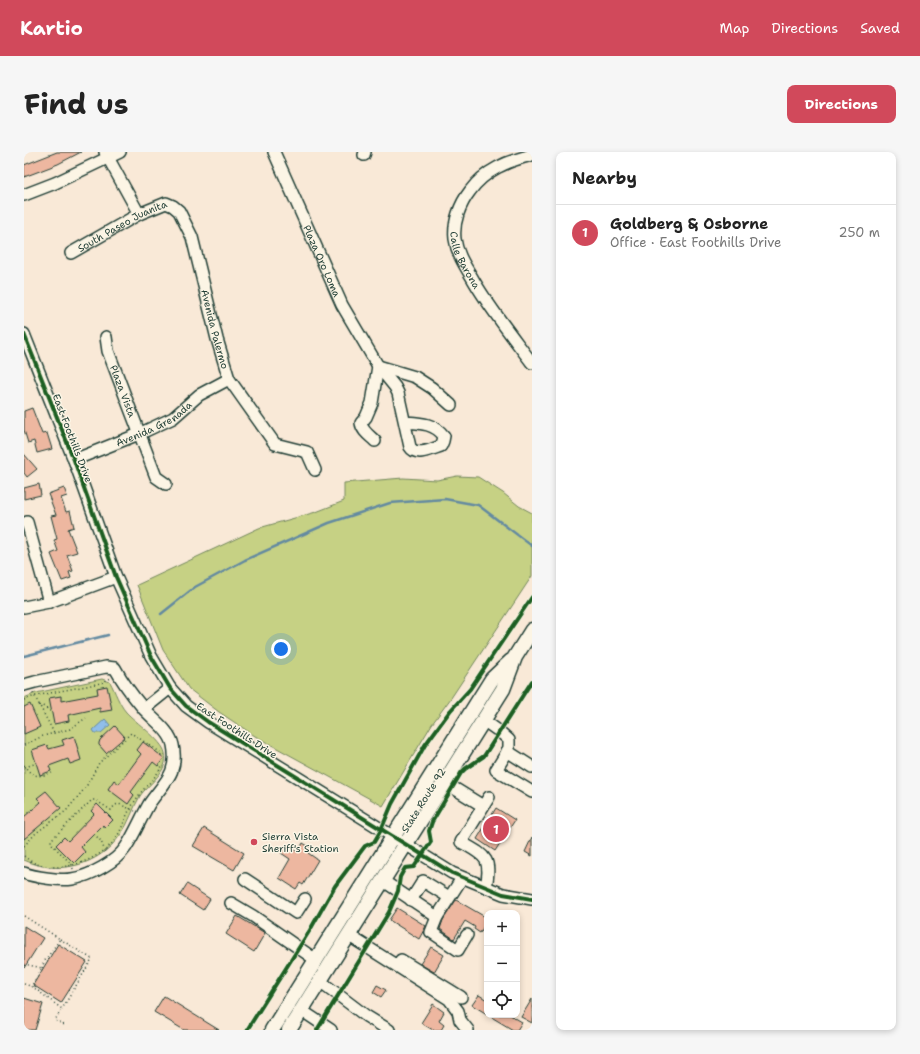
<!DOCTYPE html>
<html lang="en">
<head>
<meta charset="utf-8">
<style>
	:root { --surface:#fff; --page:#f6f6f6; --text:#222; --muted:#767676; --line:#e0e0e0; --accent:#d1495b }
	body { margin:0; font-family:"Shantell Sans",sans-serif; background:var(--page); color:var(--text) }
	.controls { position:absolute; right:12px; bottom:12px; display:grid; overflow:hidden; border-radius:8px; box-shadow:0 2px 6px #0003 }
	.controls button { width:36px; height:36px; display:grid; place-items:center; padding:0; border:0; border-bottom:1px solid var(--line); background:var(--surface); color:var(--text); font:20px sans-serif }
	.you { position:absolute; left:257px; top:497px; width:14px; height:14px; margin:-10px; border:3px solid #fff; border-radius:50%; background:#1a73e8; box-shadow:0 0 0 6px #1a73e833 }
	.badge { display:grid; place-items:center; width:26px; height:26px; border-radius:50%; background:var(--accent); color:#fff; font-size:13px; font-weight:700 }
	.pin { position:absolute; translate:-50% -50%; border:2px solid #fff; box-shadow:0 1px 4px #0006 }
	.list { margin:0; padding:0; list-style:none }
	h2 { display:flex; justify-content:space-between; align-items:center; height:52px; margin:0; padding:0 16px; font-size:17px }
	h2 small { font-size:13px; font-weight:400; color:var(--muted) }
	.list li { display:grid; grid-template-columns:26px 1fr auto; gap:12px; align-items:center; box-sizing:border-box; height:56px; padding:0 16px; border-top:1px solid var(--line) }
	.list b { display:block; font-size:15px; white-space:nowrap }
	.list p { margin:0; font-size:13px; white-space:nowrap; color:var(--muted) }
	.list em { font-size:13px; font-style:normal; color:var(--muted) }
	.icon { flex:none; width:22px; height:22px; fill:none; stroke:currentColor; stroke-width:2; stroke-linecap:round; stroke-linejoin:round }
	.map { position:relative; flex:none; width:508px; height:878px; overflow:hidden; border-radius:8px }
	header { display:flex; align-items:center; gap:24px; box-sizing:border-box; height:56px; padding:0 20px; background:var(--accent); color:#fff }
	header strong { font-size:19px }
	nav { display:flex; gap:22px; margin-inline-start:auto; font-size:14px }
	.intro { display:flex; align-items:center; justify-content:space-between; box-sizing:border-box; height:96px; padding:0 24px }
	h1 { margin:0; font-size:28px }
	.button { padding:10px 18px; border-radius:8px; background:var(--accent); color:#fff; font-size:14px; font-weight:700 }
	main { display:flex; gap:24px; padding:0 24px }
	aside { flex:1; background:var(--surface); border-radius:8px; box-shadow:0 2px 6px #0003 }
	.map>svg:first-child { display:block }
	.green { fill:#c6d184; stroke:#72875c }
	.water { fill:#90beea; stroke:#638aa1 }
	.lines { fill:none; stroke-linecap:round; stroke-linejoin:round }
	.stream { stroke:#638aa1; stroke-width:2.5 }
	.building { fill:#edb7a0; stroke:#1f3d34 }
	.minor-casing { stroke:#1f3d34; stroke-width:14 }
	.major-casing { stroke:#1f3d34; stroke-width:17 }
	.path { stroke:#1f3d34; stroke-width:1.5; stroke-dasharray:1 3; stroke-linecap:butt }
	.minor { stroke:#fcf5e5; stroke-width:11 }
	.major { stroke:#fcf5e5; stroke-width:14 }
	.cycleway-casing { stroke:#fcf5e5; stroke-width:6 }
	.cycleway { stroke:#1b5e20; stroke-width:4 }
	.poi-dot { fill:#d1495b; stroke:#fcf5e5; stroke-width:1.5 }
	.labels { text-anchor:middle; stroke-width:3; stroke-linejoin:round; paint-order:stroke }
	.street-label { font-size:10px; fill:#1f3d34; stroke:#fcf5e5 }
	.poi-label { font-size:10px; fill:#1f3d34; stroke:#fcf5e5; text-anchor:start }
</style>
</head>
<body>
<header>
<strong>Kartio</strong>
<nav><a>Map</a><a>Directions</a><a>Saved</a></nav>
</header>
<div class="intro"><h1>Find us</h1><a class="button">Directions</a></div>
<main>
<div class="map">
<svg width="508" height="878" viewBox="0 0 508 878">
	<rect width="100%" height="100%" fill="#f9e9d7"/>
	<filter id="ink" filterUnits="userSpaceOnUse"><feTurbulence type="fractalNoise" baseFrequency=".025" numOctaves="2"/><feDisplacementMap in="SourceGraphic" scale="8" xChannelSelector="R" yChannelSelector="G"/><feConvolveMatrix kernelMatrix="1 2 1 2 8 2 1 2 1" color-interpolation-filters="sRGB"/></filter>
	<g filter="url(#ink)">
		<path class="green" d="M433,324L454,325L479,341L495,354L508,361V424L427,546L408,572L359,654L231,584L195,560L165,537L139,498L113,433L235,376L292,360L320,349V331L379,326L413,328Z
			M78,527L86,530C91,539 95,552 102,560C111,570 138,588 141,601C145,620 125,631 116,644C109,656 105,671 97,682C75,714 35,724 0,708V546L12,541Z"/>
		<path class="water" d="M81,567L86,573L77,581H71L69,578Z"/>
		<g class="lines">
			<path class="stream" d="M137,462L171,435L221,408L305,371L366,351L421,347L454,353L508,394
				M0,504L84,483"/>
		</g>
		<path class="building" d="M33,0H57L34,12L0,25V13Z
			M8,256L18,282L23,281L28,297L13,301L10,289L4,291L0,278V259Z
			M0,302L13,317L3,325L0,321Z
			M15,332L17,343L0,347V336Z
			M40,336L43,344L37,346L42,360L46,359L50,375L44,377L53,400L43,403L49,419L45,420L47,426L38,429L27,402L34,399L30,388L33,387L27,364L32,363L24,342Z
			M83,534L88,558L76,560V556L44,563L45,569L30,572L25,546L37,544V549L74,542L73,536Z
			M6,552L16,575L0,582V555Z
			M91,574L101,585L82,601L75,593V591L76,588Z
			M50,584L57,608L46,612L44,607L25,614L27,619L16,623L8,598L23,593L25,597L40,593L38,588Z
			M119,590L140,606L134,614L129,610L107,640L110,643L104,652L84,637L90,628L95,632L117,602L113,598Z
			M22,639L37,656L0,687V665L17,650L13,646Z
			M73,652L89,668L81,676L79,673L57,695L61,700L50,711L32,693L40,685L44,689L70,662L67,659Z
			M472,656L491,668L471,699L453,687Z
			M180,676L220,701L210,718L169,694Z
			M508,685V704L501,700Z
			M279,691L287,696L284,701L294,708L279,733L276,731L272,737L255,726L266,707L257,701L262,693L274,700Z
			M163,732L186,747L179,758L156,743Z
			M432,748L463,766V769L456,781L450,777L451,775L441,769L430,787L416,777L419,768Z
			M373,756L402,774L395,787L365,768Z
			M213,764L241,781L230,800L202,782Z
			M0,774L19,786L0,816Z
			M34,792L63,810L37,851L9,833Z
			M407,795L420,803L410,820L396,812Z
			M353,833L362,838L357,845L349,840Z
			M455,843L463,848V862L448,853Z
			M140,844L195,878H160L130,860Z
			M0,846L19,852L11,878H0Z
			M508,847V871L497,865Z
			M409,852L420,860L415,869L420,873L417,878H409L397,871Z
			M464,863H486L498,870L493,878H489Z"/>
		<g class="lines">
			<defs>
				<g id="minor">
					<path d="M81,0L115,62"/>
					<path id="s1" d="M250,0L318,153L354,214L371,235L374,241L386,295C392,305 408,297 417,294L419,289L420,284C410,271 396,271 381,270"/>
					<path d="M340,3L341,0"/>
					<path id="s2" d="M508,3C484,9 461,18 446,39C436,52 429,70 431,87C433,103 442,115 450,129C467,158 488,184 508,211"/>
					<path d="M0,43L31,31L96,0"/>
					<path id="s3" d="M47,101L115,62L142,51L149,54L155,59L168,85L193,187L205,227L251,292L283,300L291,318"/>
					<path d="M0,182L50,308L92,425L127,504L146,536L162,554L184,570L428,721L479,742L508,747"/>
					<path id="s4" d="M82,185L84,199L132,325L142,332"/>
					<path d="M354,214L391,225L408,236L427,253"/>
					<path d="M351,289C346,284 338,279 337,271L342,265L348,251L354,214"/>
					<path id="s5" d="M50,308L115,282L149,266L175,243L205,227"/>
					<path d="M3,370L25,450"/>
					<path d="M0,455L25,450L92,425"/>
					<path d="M0,533L11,530L82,515L91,516C99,531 108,543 119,556C128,567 146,578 149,593C155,622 139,631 125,652C117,666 111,681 102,695C92,710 66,724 48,727C37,729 10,725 0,721"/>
					<path d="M120,557L146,536"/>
					<path d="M459,568L476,580L485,588V597L472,618L508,640"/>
					<path d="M483,599L508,615"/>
					<path d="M420,630L459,654"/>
					<path d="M221,727L272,761L281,747"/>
					<path d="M358,728L413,765L438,726"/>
					<path d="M462,735C468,705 461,704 437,690L465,645"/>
					<path d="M387,748L399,729L425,745"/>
					<path d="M207,751L229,764L292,808"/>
					<path d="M413,765L407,780L434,798L443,783"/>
					<path d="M324,783L425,847L434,859L436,868L444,878"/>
					<path d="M377,808L437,845"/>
					<path d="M296,829L342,864L365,878"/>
					<path d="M277,858L307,878"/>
				</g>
				<path id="major" d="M248,878L468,527L487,509
					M265,878L479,537L491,505L508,478"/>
			</defs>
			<use href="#minor" class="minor-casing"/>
			<use href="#major" class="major-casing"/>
			<path class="path" d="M9,541L30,581
				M0,548L11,544L77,531L87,526
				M15,553L21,555L27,560
				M0,593L19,584L46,577L62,566
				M0,613C8,626 15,625 28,621
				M1,615L16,610
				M70,682L77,689L82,702
				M0,694L12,681L42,659L62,635L75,611L107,581L142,604
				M0,704C23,726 72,712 90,689C97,680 99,671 104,661C106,656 110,651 113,646C121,634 133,625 139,612
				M49,717L48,713L27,691V688L68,648H71L87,658L91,653L95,652L111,659
				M0,764L36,787L20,810L18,816
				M36,787L68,807L38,857
				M0,812L18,816L7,835
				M0,832L9,835L38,857L31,868L40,873"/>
			<use href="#minor" class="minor"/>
			<use href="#major" class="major"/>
			<defs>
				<path id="cycleway" d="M0,182L50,308L92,425L127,504L146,536L162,554L184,570L428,721L479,742L508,747
					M223,878L286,778L311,734L341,694L350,690L357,678L368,652L401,593L426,559L446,537L508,445
					M293,878L365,760L374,739L376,725L381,716L390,715L407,690L405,679L408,670L437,621L441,617L460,604L508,529"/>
			</defs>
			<use href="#cycleway" class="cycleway-casing"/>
			<use href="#cycleway" class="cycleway"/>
		</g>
	</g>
	<circle class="poi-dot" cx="230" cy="690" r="4"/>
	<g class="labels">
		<g class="street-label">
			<text dy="4" stroke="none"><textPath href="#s3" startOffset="58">South Paseo Juanita</textPath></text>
			<text dy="4" stroke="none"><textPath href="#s2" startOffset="148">Calle Barona</textPath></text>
			<text dy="4" stroke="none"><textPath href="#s1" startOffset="119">Plaza Oro Loma</textPath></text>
			<text dy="4" stroke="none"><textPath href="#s3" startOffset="247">Avenida Palermo</textPath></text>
			<text dy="4" stroke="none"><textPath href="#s4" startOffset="57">Plaza Vista</textPath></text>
			<text dy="4" stroke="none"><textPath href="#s5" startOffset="88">Avenida Grenada</textPath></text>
			<text transform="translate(49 286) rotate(69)" y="4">East Foothills Drive</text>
			<text transform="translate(213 578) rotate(33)" y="4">East Foothills Drive</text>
			<text transform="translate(399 648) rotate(-58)" y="4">State Route 92</text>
		</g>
		<g class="poi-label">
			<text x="238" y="688">Sierra Vista<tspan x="238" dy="12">Sheriff's Station</tspan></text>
		</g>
	</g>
</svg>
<div class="controls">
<button>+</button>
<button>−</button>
<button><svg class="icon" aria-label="locate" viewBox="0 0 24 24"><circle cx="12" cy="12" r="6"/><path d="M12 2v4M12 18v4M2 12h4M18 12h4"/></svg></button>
</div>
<div class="you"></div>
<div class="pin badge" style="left:472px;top:677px">1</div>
</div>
<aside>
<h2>Nearby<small></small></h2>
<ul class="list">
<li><span class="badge">1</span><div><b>Goldberg &amp; Osborne</b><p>Office · East Foothills Drive</p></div><em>250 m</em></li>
</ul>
</aside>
</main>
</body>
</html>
